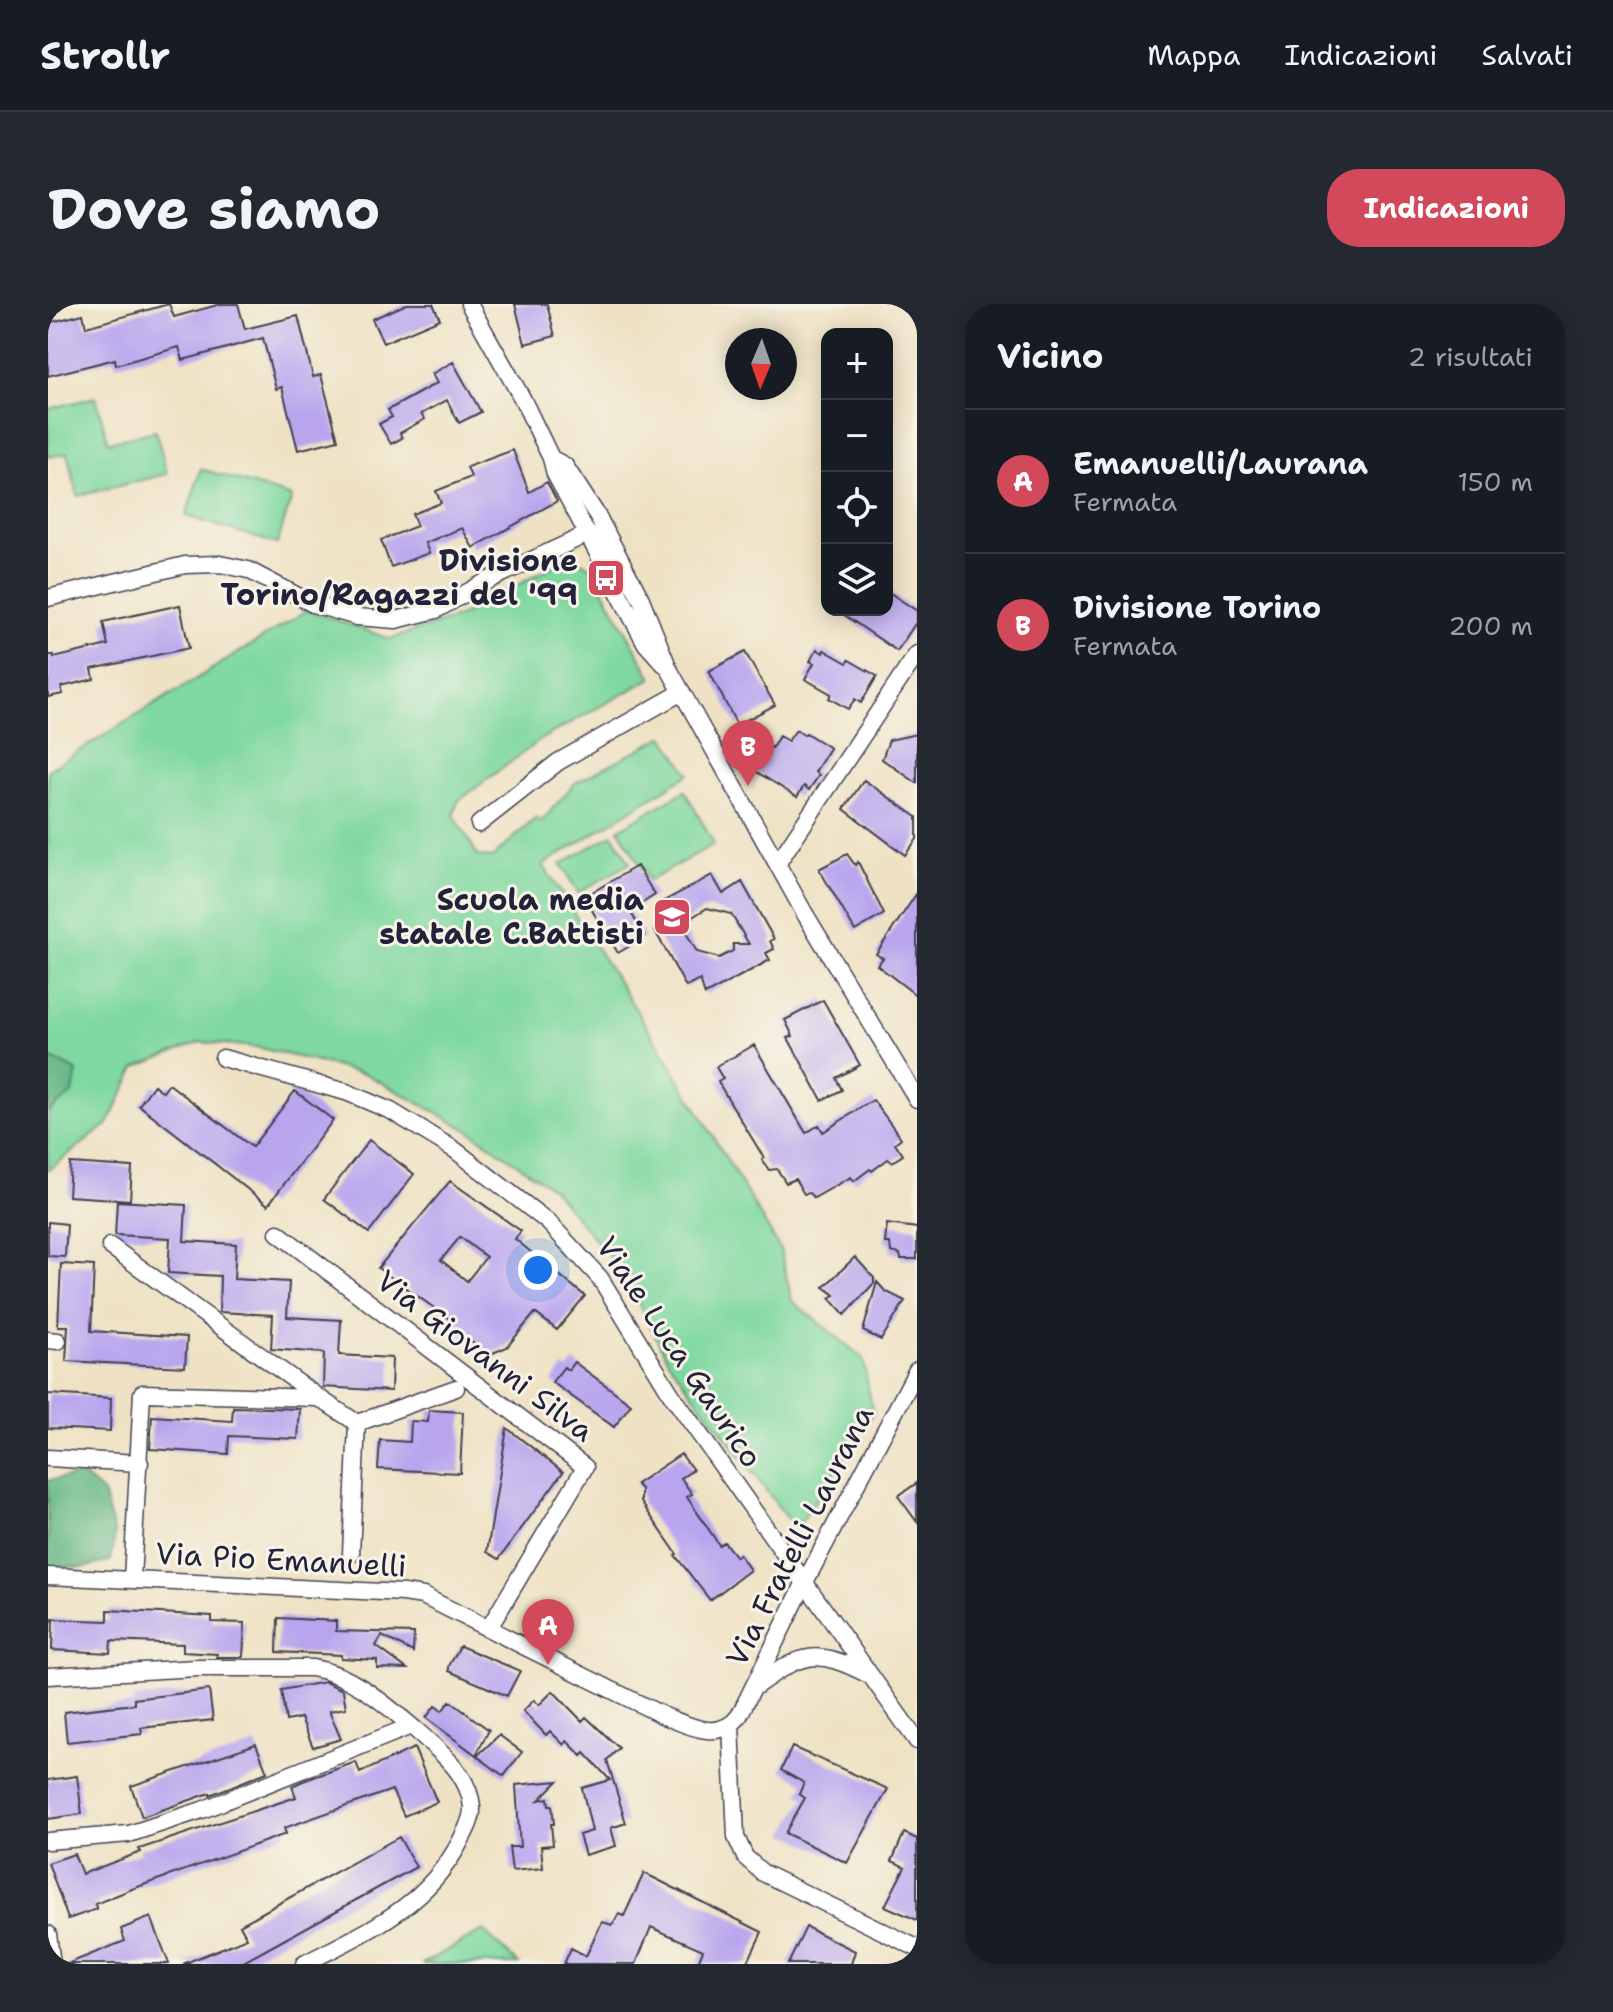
<!DOCTYPE html>
<html lang="it">
<head>
<meta charset="utf-8">
<style>
	:root { --surface:#171b24; --page:#242831; --text:#f1f3f6; --muted:#9ea1a6; --line:#363941; --accent:#d1495b }
	body { margin:0; font-family:"Shantell Sans",sans-serif; background:var(--page); color:var(--text) }
	.controls { position:absolute; right:24px; top:24px; display:grid; overflow:hidden; border-radius:16px; box-shadow:0 4px 20px #0003 }
	.controls button { width:72px; height:72px; display:grid; place-items:center; padding:0; border:0; border-bottom:2px solid var(--line); background:var(--surface); color:var(--text); font:40px sans-serif }
	.compass { position:absolute; left:677px; top:24px; width:72px; height:72px; border-radius:50%; background:var(--surface); box-shadow:0 4px 20px #0003; rotate:182deg }
	.you { position:absolute; left:490px; top:966px; width:28px; height:28px; margin:-20px; border:6px solid #fff; border-radius:50%; background:#1a73e8; box-shadow:0 0 0 12px #1a73e833 }
	.badge { display:grid; place-items:center; width:52px; height:52px; border-radius:50%; background:var(--accent); color:#fff; font-size:26px; font-weight:700 }
	.pin { position:absolute; translate:-50% -66px; filter:drop-shadow(0 2px 4px #0008) }
	.pin::after { content:''; position:absolute; top:42px; width:28px; height:24px; background:inherit; clip-path:polygon(0 0,100% 0,50% 100%) }
	.list { margin:0; padding:0; list-style:none }
	h2 { display:flex; justify-content:space-between; align-items:center; height:104px; margin:0; padding:0 32px; font-size:34px }
	h2 small { font-size:26px; font-weight:400; color:var(--muted) }
	.list li { display:grid; grid-template-columns:52px 1fr auto; gap:24px; align-items:center; box-sizing:border-box; height:144px; padding:0 32px; border-top:2px solid var(--line) }
	.list b { display:block; font-size:30px; white-space:nowrap }
	.list p { margin:0; font-size:26px; white-space:nowrap; color:var(--muted) }
	.list em { font-size:26px; font-style:normal; color:var(--muted) }
	.icon { flex:none; width:44px; height:44px; fill:none; stroke:currentColor; stroke-width:2; stroke-linecap:round; stroke-linejoin:round }
	.map { position:relative; flex:none; width:869px; height:1660px; overflow:hidden; border-radius:32px }
	header { display:flex; align-items:center; gap:48px; box-sizing:border-box; height:112px; padding:0 40px; background:var(--surface); border-bottom:2px solid var(--line) }
	header strong { font-size:38px }
	nav { display:flex; gap:44px; margin-inline-start:auto; font-size:28px }
	.intro { display:flex; align-items:center; justify-content:space-between; box-sizing:border-box; height:192px; padding:0 48px }
	h1 { margin:0; font-size:56px }
	.button { padding:20px 36px; border-radius:32px; background:var(--accent); color:#fff; font-size:28px; font-weight:700 }
	main { display:flex; gap:48px; padding:0 48px }
	aside { flex:1; background:var(--surface); border-radius:32px; box-shadow:0 4px 20px #0003 }
	.map>svg:first-child { display:block }
	.green { fill:#7ed89f; stroke:#507d6d; stroke-width:2 }
	.forest { fill:#66b886; stroke:#446d60; stroke-width:2 }
	.building { fill:#b8a5ee; fill-rule:evenodd }
	.lines { fill:none; stroke-linecap:round; stroke-linejoin:round }
	.street-casing { stroke:#413f50; stroke-width:19 }
	.street { stroke:#fff; stroke-width:16 }
	.labels { text-anchor:middle; stroke-width:6; stroke-linejoin:round; paint-order:stroke }
	.poi-label { font-size:30px; font-weight:bold; fill:#22223b; stroke:#f7f3e8; text-anchor:end }
	.street-label { font-size:30px; fill:#22223b; stroke:#f7f3e8 }
</style>
</head>
<body>
<header>
<strong>Strollr</strong>
<nav><a>Mappa</a><a>Indicazioni</a><a>Salvati</a></nav>
</header>
<div class="intro"><h1>Dove siamo</h1><a class="button">Indicazioni</a></div>
<main>
<div class="map">
<svg width="869" height="1660" viewBox="0 0 869 1660">
	<rect width="100%" height="100%" fill="#f7f3e8"/>
	<filter id="ink" filterUnits="userSpaceOnUse"><feTurbulence type="fractalNoise" baseFrequency=".0125" numOctaves="2"/><feDisplacementMap in="SourceGraphic" scale="16" xChannelSelector="R" yChannelSelector="G"/><feConvolveMatrix kernelMatrix="1 2 1 2 8 2 1 2 1" color-interpolation-filters="sRGB"/></filter>
	<filter id="wash" filterUnits="userSpaceOnUse"><feTurbulence type="fractalNoise" baseFrequency=".006" numOctaves="4" result="noise"/><feDisplacementMap in="SourceGraphic" scale="32" xChannelSelector="R" yChannelSelector="G"/><feGaussianBlur stdDeviation="1.8" result="paint"/><feColorMatrix in="noise" values="0 0 0 0 0 0 0 0 0 0 0 0 0 0 0 0 0 1.4 0 .05"/><feComposite in="paint" operator="in"/></filter>
	<g filter="url(#wash)">
		<rect width="100%" height="100%" fill="#efe2c4"/>
		<path class="green" d="M48,93L60,138L108,127L119,170L30,192L19,149L0,153V105Z
			M153,165L244,193L229,240L138,212Z
			M529,256L543,263L604,374L495,434L410,497L406,511L430,552L444,554L488,514L493,518L527,479L616,432L641,470L495,561L612,743L732,945L744,997L815,1054L825,1110L748,1226L621,1058L574,968L504,884L422,827L318,770L208,743L152,738L88,763L60,820L0,866V466L260,306L342,335L411,313L512,258Z
			M637,487L666,540L601,577L571,525Z
			M565,530L582,559L530,589L513,560Z
			M435,1627L471,1660H374Z"/>
		<path class="forest" d="M0,753L29,767L25,789L0,808Z
			M34,1171L55,1189L67,1230L63,1257L39,1263L0,1262V1176Z"/>
		<g id="blocks">
			<path class="building" d="M121,0L126,13L173,0H190L197,25L250,12L265,73L273,71L290,136L250,146L234,83L228,85L215,34L135,56L131,43L68,61L67,55L0,72V19L35,10L38,23Z
				M359,0H385L392,15L335,39L324,15Z
				M467,0H499L507,32L477,40Z
				M405,58L433,108L411,119L399,96L373,110L377,115L352,129L354,134L343,140L331,120L344,113L340,106L389,79L384,70Z
				M465,146L481,188L499,178L509,197L425,244L414,224L377,239L381,249L343,263L333,236L369,222L364,210L393,199L388,187L423,173L419,163Z
				M839,287L869,307V317L849,347L789,306H839Z
				M132,301L141,344L44,365L46,375L13,383L15,390L0,393V351H6V354L60,341L55,318Z
				M769,345L775,349L776,346L799,359L801,356L829,372L813,399L807,395L800,405L781,394L783,390L757,375L766,359L762,357Z
				M697,348L727,401L689,421L661,367Z
				M748,426L756,431L758,429L782,444L767,468L771,471L761,486L756,482L749,493L704,465L720,441L724,444L731,432L740,437Z
				M869,430V479L834,455L841,436Z
				M816,476L869,513V535L857,551L796,505Z
				M799,550L807,561L810,558L836,610L807,627L771,565Z
				M589,562L607,591L582,607L597,633L570,649L536,593Z
				M664,571L675,590L694,578L726,635L722,637L726,645L718,649L722,656L657,691L652,676L638,683L607,627L627,618L614,598ZM659,604L683,610L701,640H685V647L671,654L649,648L633,620Z
				M869,589V692L829,661L835,654L828,650Z
				M775,696L812,761L788,774L794,786L774,796L740,734L745,732L737,716Z
				M706,741L758,829L771,821L775,828L825,796L853,834L847,839L855,851L844,858L840,855L824,867L822,865L806,877L803,873L766,894L761,889L756,890L747,875L738,879L729,865L721,866L714,856L716,854L670,778L675,775L668,763Z
				M121,780L204,843L247,787L285,816L220,901L91,801L106,781L115,788Z
				M321,836L366,870L321,929L276,895Z
				M22,859L84,863L82,896L20,892Z
				M402,877L473,927L467,935L537,992L509,1026L487,1009L459,1043L440,1051L400,1020L403,1016L330,964ZM412,933L438,953L419,977L393,956Z
				M69,897L138,901L136,937L188,940L186,975L241,978L239,1013L293,1016L291,1051L344,1054L343,1087L275,1083L276,1049L223,1045L225,1011L171,1008L172,972L120,969L122,934L67,931Z
				M0,918L19,920L17,953L0,952Z
				M839,920L869,924V955H853L852,950L843,948L842,939H837Z
				M807,953L826,974V979L797,1011L782,994L787,991L776,983Z
				M13,960L46,962L43,1027L139,1033L137,1063L18,1057L20,1022H10Z
				M829,978L837,987L857,997L833,1036L815,1027Z
				M526,1058L583,1100L566,1123L504,1078L516,1063L520,1066Z
				M0,1090L63,1094L62,1127L0,1124Z
				M185,1103L252,1105L250,1135L181,1132L180,1150L102,1145L104,1112L184,1117Z
				M381,1106L415,1108L412,1169L330,1165L332,1136L362,1138L363,1117L380,1118Z
				M459,1124L515,1168L451,1255L439,1248Z
				M633,1150L645,1166L633,1174L644,1190L639,1193L671,1241L676,1238L688,1253L691,1250L702,1266L662,1296L627,1251L629,1250L593,1198V1185L588,1180Z
				M869,1179V1218L850,1192Z
				M60,1306L164,1312V1318L197,1319L195,1353H169V1350L135,1348V1340L63,1337L62,1349L4,1346L5,1315L60,1317Z
				M230,1314L288,1317V1327L366,1329L365,1348L334,1332L328,1342L359,1365L329,1364V1356L293,1354V1351L229,1348Z
				M412,1342L472,1367L459,1392L401,1367V1362Z
				M277,1378L295,1386L298,1404L281,1407L293,1435L265,1443L253,1414L238,1417L233,1386Z
				M161,1386L165,1416L93,1424L94,1430L19,1438L16,1408L86,1400V1395Z
				M505,1387L534,1417L538,1413L571,1444L559,1456L578,1519L563,1524L568,1542L537,1551L531,1531L544,1527L534,1484L562,1476L537,1449L534,1452L519,1437L516,1441L502,1427L498,1431L475,1407L486,1396L491,1401Z
				M402,1397L441,1426L428,1451L378,1414L387,1402L394,1407Z
				M451,1431L474,1448L456,1472L429,1452Z
				M208,1440L219,1468L162,1491V1489L94,1513L83,1482Z
				M744,1443L840,1485L799,1559L737,1529L757,1494L751,1490L756,1479L733,1466Z
				M366,1444L389,1498L356,1512L344,1486L236,1524L238,1530L84,1585L47,1600L49,1605L20,1615L0,1559L26,1550L34,1570L93,1548L91,1545L248,1493L244,1482L255,1477L308,1458L312,1469Z
				M29,1472L34,1510L0,1515V1476Z
				M510,1477L491,1496L500,1494L501,1501H504L506,1520H503L505,1541L493,1542L495,1564L464,1567L461,1543H472L468,1481Z
				M856,1529L869,1535V1616L837,1602L857,1563L844,1557Z
				M351,1533L368,1563L192,1660H135L199,1634L192,1621Z
				M596,1569L714,1628L699,1660H649L655,1646L603,1623L588,1660H516L523,1644L538,1652L554,1618L565,1621L571,1610L576,1612Z
				M103,1613L121,1660H19L77,1637L73,1625Z
				M758,1623L807,1647L803,1660H740Z"/>
		</g>
	</g>
	<g filter="url(#ink)">
		<use href="#blocks" fill-opacity="0" stroke="#413f50" stroke-width="2"/>
		<g class="lines">
			<defs>
				<path id="street" d="M421,0L474,94L503,154L507,170L540,231L598,340L616,360
					M503,154L517,162L549,211L593,295L621,365L757,610L869,795
					M0,294L137,261L172,260L200,266L265,300L309,313L348,316L388,306L441,276L535,232C550,229 552,235 559,247
					M431,520L510,458L634,388
					M729,560L869,350
					M175,754L298,788L343,807L407,846L500,918L552,974L623,1090L869,1437
					M230,929L537,1163L441,1324
					M62,942L271,1094L309,1119L303,1250
					M0,1036L10,1037
					M309,1119L408,1084
					M0,1154L92,1159
					M0,1272L356,1289L375,1292L614,1411C639,1421 671,1439 691,1412L757,1278L869,1066
					M84,1276L94,1089L269,1094
					M0,1372L150,1364H264C304,1370 338,1401 368,1426C391,1447 421,1469 424,1503C425,1515 417,1528 412,1538C377,1604 319,1627 256,1660
					M708,1382C755,1348 768,1344 821,1371
					M683,1421L688,1533L697,1553L715,1569L869,1644
					M0,1537L81,1530L154,1506L363,1422
					M0,1630L4,1660"/>
			</defs>
			<use href="#street" class="street-casing"/>
			<use href="#street" class="street"/>
		</g>
	</g>
	<defs>
		<symbol id="bus-square" viewBox="-11 -11 22 22"><rect x="-9" y="-9" width="18" height="18" rx="4" fill="#d1495b" stroke="#f7f3e8"/><path d="M-5-6H5V4H4V6H2V4H-2V6H-4V4H-5ZM-3.5-4V0h7V-4ZM-3.5 1.2v1.5H-2V1.2ZM2 1.2v1.5H3.5V1.2Z" fill="#fff"/></symbol>
		<symbol id="school-square" viewBox="-11 -11 22 22"><rect x="-9" y="-9" width="18" height="18" rx="4" fill="#d1495b" stroke="#f7f3e8"/><path d="M0-5L7-2L0 1L-7-2ZM-4 1L0 2.5L4 1V4Q0 6-4 4Z" fill="#fff"/></symbol>
	</defs>
	<g fill-rule="evenodd">
		<use href="#bus-square" x="536" y="252" width="44" height="44"/>
		<use href="#school-square" x="602" y="591" width="44" height="44"/>
	</g>
	<g class="labels">
		<g class="poi-label">
			<text x="530" y="267">Divisione<tspan x="530" dy="34">Torino/Ragazzi del '99</tspan></text>
			<text x="596" y="606">Scuola media<tspan x="596" dy="34">statale C.Battisti</tspan></text>
		</g>
		<g class="street-label">
			<text transform="translate(631 1048) rotate(56)" y="10">Viale Luca Gaurico</text>
			<text transform="translate(437 1052) rotate(37)" y="10">Via Giovanni Silva</text>
			<text transform="translate(752 1232) rotate(-63)" y="10">Via Fratelli Laurana</text>
			<text transform="translate(233 1256) rotate(3)" y="10">Via Pio Emanuelli</text>
		</g>
	</g>
</svg>
<div class="controls">
<button>+</button>
<button>−</button>
<button><svg class="icon" aria-label="locate" viewBox="0 0 24 24"><circle cx="12" cy="12" r="6"/><path d="M12 2v4M12 18v4M2 12h4M18 12h4"/></svg></button>
<button><svg class="icon" aria-label="layers" viewBox="0 0 24 24"><path d="M12 4l9 5-9 5-9-5zM3 14l9 5 9-5"/></svg></button>
</div>
<svg class="compass" viewBox="-18 -18 36 36"><path d="M0-13l5 13h-10z" fill="#e53935"/><path d="M0 13l5-13h-10z" fill="#9ea1a6"/></svg>
<div class="you"></div>
<div class="pin badge" style="left:500px;top:1361px">A</div>
<div class="pin badge" style="left:700px;top:482px">B</div>
</div>
<aside>
<h2>Vicino<small>2 risultati</small></h2>
<ul class="list">
<li><span class="badge">A</span><div><b>Emanuelli/Laurana</b><p>Fermata</p></div><em>150 m</em></li>
<li><span class="badge">B</span><div><b>Divisione Torino</b><p>Fermata</p></div><em>200 m</em></li>
</ul>
</aside>
</main>
</body>
</html>
